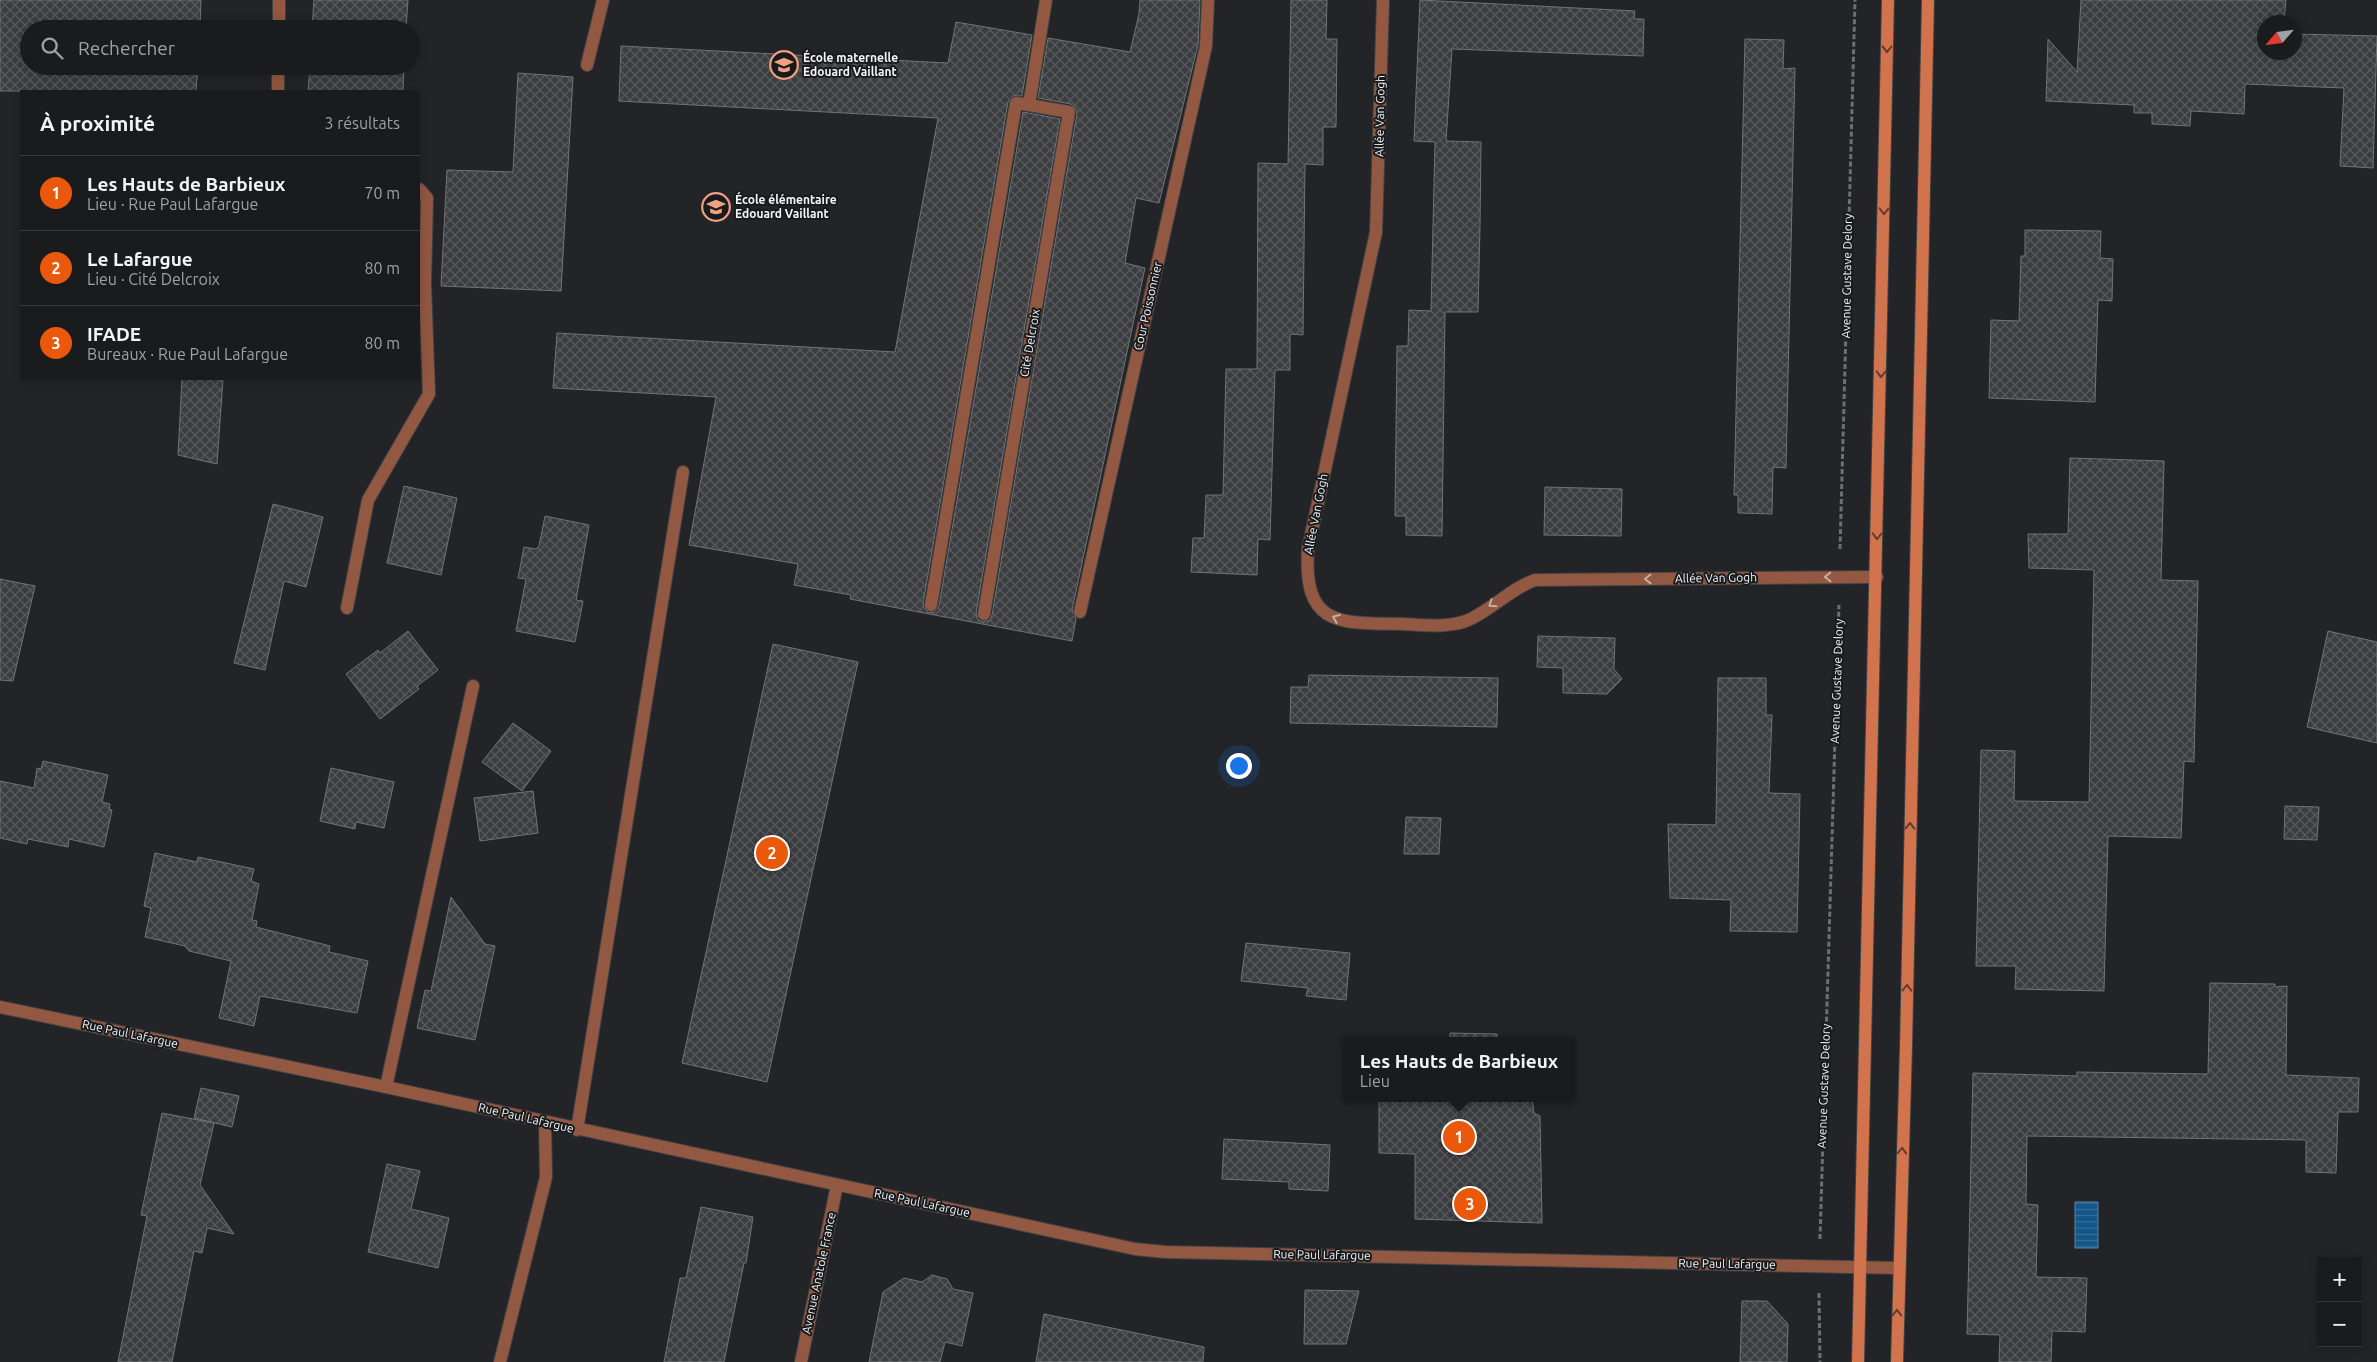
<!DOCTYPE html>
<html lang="fr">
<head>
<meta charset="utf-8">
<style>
	:root { --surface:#1a1b1d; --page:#27282a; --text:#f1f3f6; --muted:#9fa1a4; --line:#38393b; --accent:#ea580c }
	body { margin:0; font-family:Ubuntu,sans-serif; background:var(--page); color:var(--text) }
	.controls { position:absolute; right:15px; bottom:15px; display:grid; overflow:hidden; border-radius:0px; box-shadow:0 2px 12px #0003 }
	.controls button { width:45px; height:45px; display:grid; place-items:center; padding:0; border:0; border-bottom:1px solid var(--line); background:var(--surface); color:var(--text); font:25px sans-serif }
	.compass { position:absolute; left:2257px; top:15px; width:45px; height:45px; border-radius:50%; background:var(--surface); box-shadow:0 2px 12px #0003; rotate:242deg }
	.you { position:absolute; left:1238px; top:765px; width:18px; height:18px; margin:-12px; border:4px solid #fff; border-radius:50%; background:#1a73e8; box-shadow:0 0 0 8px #1a73e833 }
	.badge { display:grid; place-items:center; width:32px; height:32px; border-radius:50%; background:var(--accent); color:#fff; font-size:16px; font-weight:700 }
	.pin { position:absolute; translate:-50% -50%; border:2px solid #fff; box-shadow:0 1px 5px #0006 }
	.popup { position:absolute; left:1343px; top:1037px; width:232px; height:65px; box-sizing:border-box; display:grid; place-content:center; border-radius:0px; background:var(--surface); filter:drop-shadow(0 1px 4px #0005); font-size:16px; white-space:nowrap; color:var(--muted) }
	.popup b { font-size:19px; color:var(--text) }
	.popup::after { content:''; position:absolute; left:50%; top:100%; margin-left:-10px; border:10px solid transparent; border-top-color:var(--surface) }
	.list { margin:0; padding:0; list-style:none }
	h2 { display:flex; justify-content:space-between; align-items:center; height:65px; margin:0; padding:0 20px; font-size:21px }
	h2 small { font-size:16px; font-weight:400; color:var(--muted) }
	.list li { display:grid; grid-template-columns:32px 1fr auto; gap:15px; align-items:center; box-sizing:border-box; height:75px; padding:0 20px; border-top:1px solid var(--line) }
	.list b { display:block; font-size:19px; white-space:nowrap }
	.list p { margin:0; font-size:16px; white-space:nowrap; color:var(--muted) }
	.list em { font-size:16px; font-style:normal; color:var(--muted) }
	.icon { flex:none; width:28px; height:28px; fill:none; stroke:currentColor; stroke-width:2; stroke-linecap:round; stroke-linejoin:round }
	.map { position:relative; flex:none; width:2377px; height:1362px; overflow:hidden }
	.search { position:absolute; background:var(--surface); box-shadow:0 2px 12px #0003; left:20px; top:20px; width:400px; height:55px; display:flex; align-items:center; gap:12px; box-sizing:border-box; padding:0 18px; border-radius:28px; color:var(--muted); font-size:19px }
	.panel { position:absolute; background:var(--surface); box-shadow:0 2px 12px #0003; left:20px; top:90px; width:400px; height:290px; border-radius:0px }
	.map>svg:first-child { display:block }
	.water { fill:url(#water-rules); stroke:#5685a9 }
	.building { fill:url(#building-cross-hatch); stroke:#707477 }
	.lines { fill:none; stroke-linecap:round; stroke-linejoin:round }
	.lane-casing { stroke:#3f4144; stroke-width:14 }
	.street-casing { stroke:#3f4144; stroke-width:14 }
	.secondary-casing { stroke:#3f4144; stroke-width:14 }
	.path { stroke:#6d6f72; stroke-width:3; stroke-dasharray:5 2.5; stroke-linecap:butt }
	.lane { stroke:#925841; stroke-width:12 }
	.street { stroke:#925841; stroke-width:12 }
	.secondary { stroke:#d1734d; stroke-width:12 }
	.oneway { stroke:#623e30 }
	.oneway2 { stroke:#c7aea5 }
	.labels { text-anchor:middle; stroke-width:4; stroke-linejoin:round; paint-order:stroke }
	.poi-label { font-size:12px; font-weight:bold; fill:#f2f4f6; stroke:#181b1d; text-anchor:start }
	.street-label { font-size:12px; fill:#f2f4f6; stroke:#181b1d }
</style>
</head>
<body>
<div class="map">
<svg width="2377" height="1362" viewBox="0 0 2377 1362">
	<defs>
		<pattern id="water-rules" width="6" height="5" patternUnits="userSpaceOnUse" patternTransform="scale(1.25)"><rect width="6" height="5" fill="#135688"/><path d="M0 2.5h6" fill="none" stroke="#366f99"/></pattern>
		<pattern id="building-cross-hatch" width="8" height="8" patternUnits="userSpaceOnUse" patternTransform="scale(1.25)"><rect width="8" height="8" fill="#3b3d40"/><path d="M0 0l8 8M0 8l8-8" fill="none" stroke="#585a5c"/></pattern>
	</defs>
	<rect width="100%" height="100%" fill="#222427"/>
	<path class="water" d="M2075,1202H2098V1248H2075Z"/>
	<path class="building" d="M0,0H201L200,29H29V66H198L196,91H0Z
		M314,0H408L406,29H312Z
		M1140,0H1200L1198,45L1159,203L1136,198L1125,263L1145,268L1072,610L1076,619L1072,641L850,599L851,595L794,585L798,564L689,545L716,397L553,388L557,333L895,352L938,118L619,101L621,46L948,63L956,22L1032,35L1022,96H1013L1008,102L923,604L924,608L929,613L934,612L939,606L1023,112L1060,119L976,613L978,620L983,622L990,620L992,615L1077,113L1076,109L1071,104L1038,98L1048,38L1130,52L1139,14Z
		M1291,0H1327L1326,39H1337L1336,127H1323V165L1305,164L1303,335L1290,334V370H1275L1270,540L1258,539L1257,575L1191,572L1193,538H1204L1206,495H1223L1226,369H1257L1258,163L1288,164Z
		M1420,0L1635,11L1634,19H1644L1643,56L1452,49L1446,141L1481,142L1480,226L1478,312H1445L1442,536L1406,535V516H1395L1397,346H1408L1409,310L1431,311L1435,142L1414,141Z
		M2081,0H2286L2284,22H2264V52H2294V34L2377,36L2373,168L2340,166L2344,88L2245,84L2244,114L2191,111L2190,126L2152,124V113H2134V105L2046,101L2048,39L2077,72Z
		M1745,39L1784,40L1783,69L1795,68L1786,468L1773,467L1772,514L1738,513V495H1734Z
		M310,66H404L403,91H308Z
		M518,73L573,77L561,291L441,286L447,170L513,172Z
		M2025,230L2101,231L2100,258L2113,259L2112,301L2098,300L2095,402L1989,398L1991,320L2019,321L2021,256H2025Z
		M182,379H223L217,464L178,455Z
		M2070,458L2164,461L2161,580L2198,581L2194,762L2184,761L2181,838L2108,836L2104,991L2015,989L2016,966H1976L1981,750L2015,751L2014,801L2089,802L2094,570L2029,568L2028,534H2068Z
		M404,486L457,498L441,575L387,563Z
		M1545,487L1622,489L1621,536L1544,535Z
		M273,504L323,517L306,587L284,581L265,670L234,663Z
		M545,516L589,525L576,600L583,601L575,642L516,631L526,579L518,578L524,547L536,549L539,546Z
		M0,579L35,586L13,681L0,680Z
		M408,631L438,670L417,686L419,689L380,719L346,674L378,650L380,653Z
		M2328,631L2377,642V743L2307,727Z
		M1538,636L1615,638L1614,669L1622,679L1607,694L1563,693V668L1537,667Z
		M773,644L858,662L767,1082L682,1063Z
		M1309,675L1498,678L1497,727L1290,723L1291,687H1308Z
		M1718,678H1766V715H1772L1769,793L1800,794L1797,932L1730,931L1731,900L1670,898L1668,824L1716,825Z
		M513,723L551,751L522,791L482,762Z
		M43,761L108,775L102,802L110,804L109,809L112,810L104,847L69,839L68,847L28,839L27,844L0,838V781L34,788L37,768L41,769Z
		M331,768L394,782L384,828L356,822L355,829L320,821Z
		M533,791L538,833L480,841L474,798Z
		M2285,806L2319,807L2317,840L2284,839Z
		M1406,817L1441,818L1439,854H1404Z
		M155,853L197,862L198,857L254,869L251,881L259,884L252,920L257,921L256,927L330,946L329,952L368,961L357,1013L260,996L254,1026L219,1018L231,961L189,951L185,946L145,937L151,908L144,906Z
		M451,897L485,944L495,946L475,1040L417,1028L425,990L431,991Z
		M1246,943L1350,953L1346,1000L1306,996L1308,988L1241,981Z
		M2210,983L2275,984V987L2287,986L2286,1075L2359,1078L2358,1112H2338L2336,1173L2306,1172V1140L2027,1136L2026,1204L2038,1205L2036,1277L2087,1278L2085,1332L2052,1331L2051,1362H1999L2000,1335L1967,1334L1973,1073L2077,1076V1072L2208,1074Z
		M1450,1033L1497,1034V1041H1450Z
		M201,1088L239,1096L232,1127L194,1118Z
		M1379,1098H1532L1534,1113L1540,1116L1542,1223L1415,1219V1154L1379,1153Z
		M162,1113L214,1123L200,1185L234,1234L207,1228L202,1253L194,1251L172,1362H118L147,1216L141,1215Z
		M1224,1139L1330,1145L1328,1191L1289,1189V1182L1222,1179Z
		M387,1164L420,1171L411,1209L449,1218L438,1268L368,1252Z
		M701,1207L753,1217L746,1263H744L724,1362H664L680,1278H686Z
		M932,1275L947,1279L953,1289L973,1293L962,1346L945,1342L940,1362H869L883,1292L904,1278L922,1282Z
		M1305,1290L1359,1291L1346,1344H1304Z
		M1742,1301H1767L1788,1324L1787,1362H1740Z
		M1044,1314L1204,1347L1203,1362H1036Z"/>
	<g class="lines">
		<defs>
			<path id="lane" d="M279,29V0
				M587,65L603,0
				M278,91V66
				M347,608L368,500L429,394L425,284L427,198L419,189
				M386,1087L473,686
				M577,1130L683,472
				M500,1362L546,1177L545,1123"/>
			<path id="street" d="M1383,0L1376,232L1308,549C1303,627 1339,623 1402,624C1423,625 1446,628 1466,621C1490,612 1509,589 1535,580L1877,577
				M931,605L1016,103L1029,105L1046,0
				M1080,612L1206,46L1208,0
				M984,614L1069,112L1029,105
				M0,1007L386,1087L1135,1249L1165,1252L1898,1268
				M801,1362L837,1185"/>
			<path id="secondary" d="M1858,1362L1888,0
				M1897,1362L1906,1047L1928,0"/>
		</defs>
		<use href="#lane" class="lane-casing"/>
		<use href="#street" class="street-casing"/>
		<use href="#secondary" class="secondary-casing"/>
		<path class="path" d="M1840,549L1855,0
			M1820,1239L1839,605
			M1819,1293L1820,1362"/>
		<use href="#lane" class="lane"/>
		<use href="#street" class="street"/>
		<use href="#secondary" class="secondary"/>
	</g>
	<defs><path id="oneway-chevron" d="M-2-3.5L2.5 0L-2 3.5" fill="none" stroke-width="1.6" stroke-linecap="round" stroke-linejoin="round" transform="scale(1.25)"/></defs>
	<g class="oneway">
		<use href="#oneway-chevron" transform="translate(1887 49) rotate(91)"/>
		<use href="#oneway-chevron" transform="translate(1884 211) rotate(91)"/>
		<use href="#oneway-chevron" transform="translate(1881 374) rotate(91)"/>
		<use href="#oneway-chevron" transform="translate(1877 536) rotate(91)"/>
		<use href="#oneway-chevron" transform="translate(1910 826) rotate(-89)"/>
		<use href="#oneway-chevron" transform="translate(1907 988) rotate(-89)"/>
		<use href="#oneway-chevron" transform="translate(1902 1151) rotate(-88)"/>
		<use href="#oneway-chevron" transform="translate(1897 1313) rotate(-89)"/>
	</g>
	<g class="oneway2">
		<use href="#oneway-chevron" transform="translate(1828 577) rotate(179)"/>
		<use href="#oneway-chevron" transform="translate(1648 579) rotate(179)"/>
		<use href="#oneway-chevron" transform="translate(1492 604) rotate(146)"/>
		<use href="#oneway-chevron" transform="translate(1336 618) rotate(-158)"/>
	</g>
	<defs>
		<symbol id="school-ring" viewBox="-11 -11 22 22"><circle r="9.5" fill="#181b1d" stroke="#f2a080" stroke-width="1.5"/><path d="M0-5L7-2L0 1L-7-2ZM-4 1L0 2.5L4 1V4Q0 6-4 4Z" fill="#f2a080"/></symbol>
	</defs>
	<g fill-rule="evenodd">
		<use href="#school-ring" x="768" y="49" width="32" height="32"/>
		<use href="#school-ring" x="700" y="191" width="32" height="32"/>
	</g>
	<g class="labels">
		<g class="poi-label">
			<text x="803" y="62">École maternelle<tspan x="803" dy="14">Edouard Vaillant</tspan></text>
			<text x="735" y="204">École élémentaire<tspan x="735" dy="14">Edouard Vaillant</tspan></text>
		</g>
		<g class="street-label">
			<text transform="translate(1380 116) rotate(-89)" y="4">Allée Van Gogh</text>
			<text transform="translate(1847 276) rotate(-89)" y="4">Avenue Gustave Delory</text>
			<text transform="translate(1148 306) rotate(-77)" y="4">Cour Poissonnier</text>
			<text transform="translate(1030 343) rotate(-80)" y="4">Cité Delcroix</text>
			<text transform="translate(1316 514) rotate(-79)" y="4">Allée Van Gogh</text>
			<text transform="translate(1716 578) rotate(-1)" y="4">Allée Van Gogh</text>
			<text transform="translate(1837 681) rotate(-88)" y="4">Avenue Gustave Delory</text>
			<text transform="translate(130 1034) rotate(12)" y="4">Rue Paul Lafargue</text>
			<text transform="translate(1824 1086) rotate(-88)" y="4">Avenue Gustave Delory</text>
			<text transform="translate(526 1118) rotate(13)" y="4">Rue Paul Lafargue</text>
			<text transform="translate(922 1203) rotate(12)" y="4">Rue Paul Lafargue</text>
			<text transform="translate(1322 1255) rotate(1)" y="4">Rue Paul Lafargue</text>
			<text transform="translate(1727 1264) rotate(1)" y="4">Rue Paul Lafargue</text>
			<text transform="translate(819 1273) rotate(-78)" y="4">Avenue Anatole France</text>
		</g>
	</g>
</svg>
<div class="controls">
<button>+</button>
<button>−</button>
</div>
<svg class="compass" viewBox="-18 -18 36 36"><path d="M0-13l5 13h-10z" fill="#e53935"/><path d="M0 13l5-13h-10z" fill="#9fa1a4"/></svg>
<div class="you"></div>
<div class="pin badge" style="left:1459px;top:1137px">1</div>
<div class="popup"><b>Les Hauts de Barbieux</b>Lieu</div>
<div class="pin badge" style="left:772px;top:853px">2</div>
<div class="pin badge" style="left:1470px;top:1204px">3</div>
<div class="search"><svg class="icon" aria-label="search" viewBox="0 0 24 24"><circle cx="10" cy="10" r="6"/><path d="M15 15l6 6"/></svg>Rechercher</div>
<section class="panel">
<h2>À proximité<small>3 résultats</small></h2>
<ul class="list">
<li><span class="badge">1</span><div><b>Les Hauts de Barbieux</b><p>Lieu · Rue Paul Lafargue</p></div><em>70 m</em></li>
<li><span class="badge">2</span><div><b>Le Lafargue</b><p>Lieu · Cité Delcroix</p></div><em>80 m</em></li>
<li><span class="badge">3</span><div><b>IFADE</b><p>Bureaux · Rue Paul Lafargue</p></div><em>80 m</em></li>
</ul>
</section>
</div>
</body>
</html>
